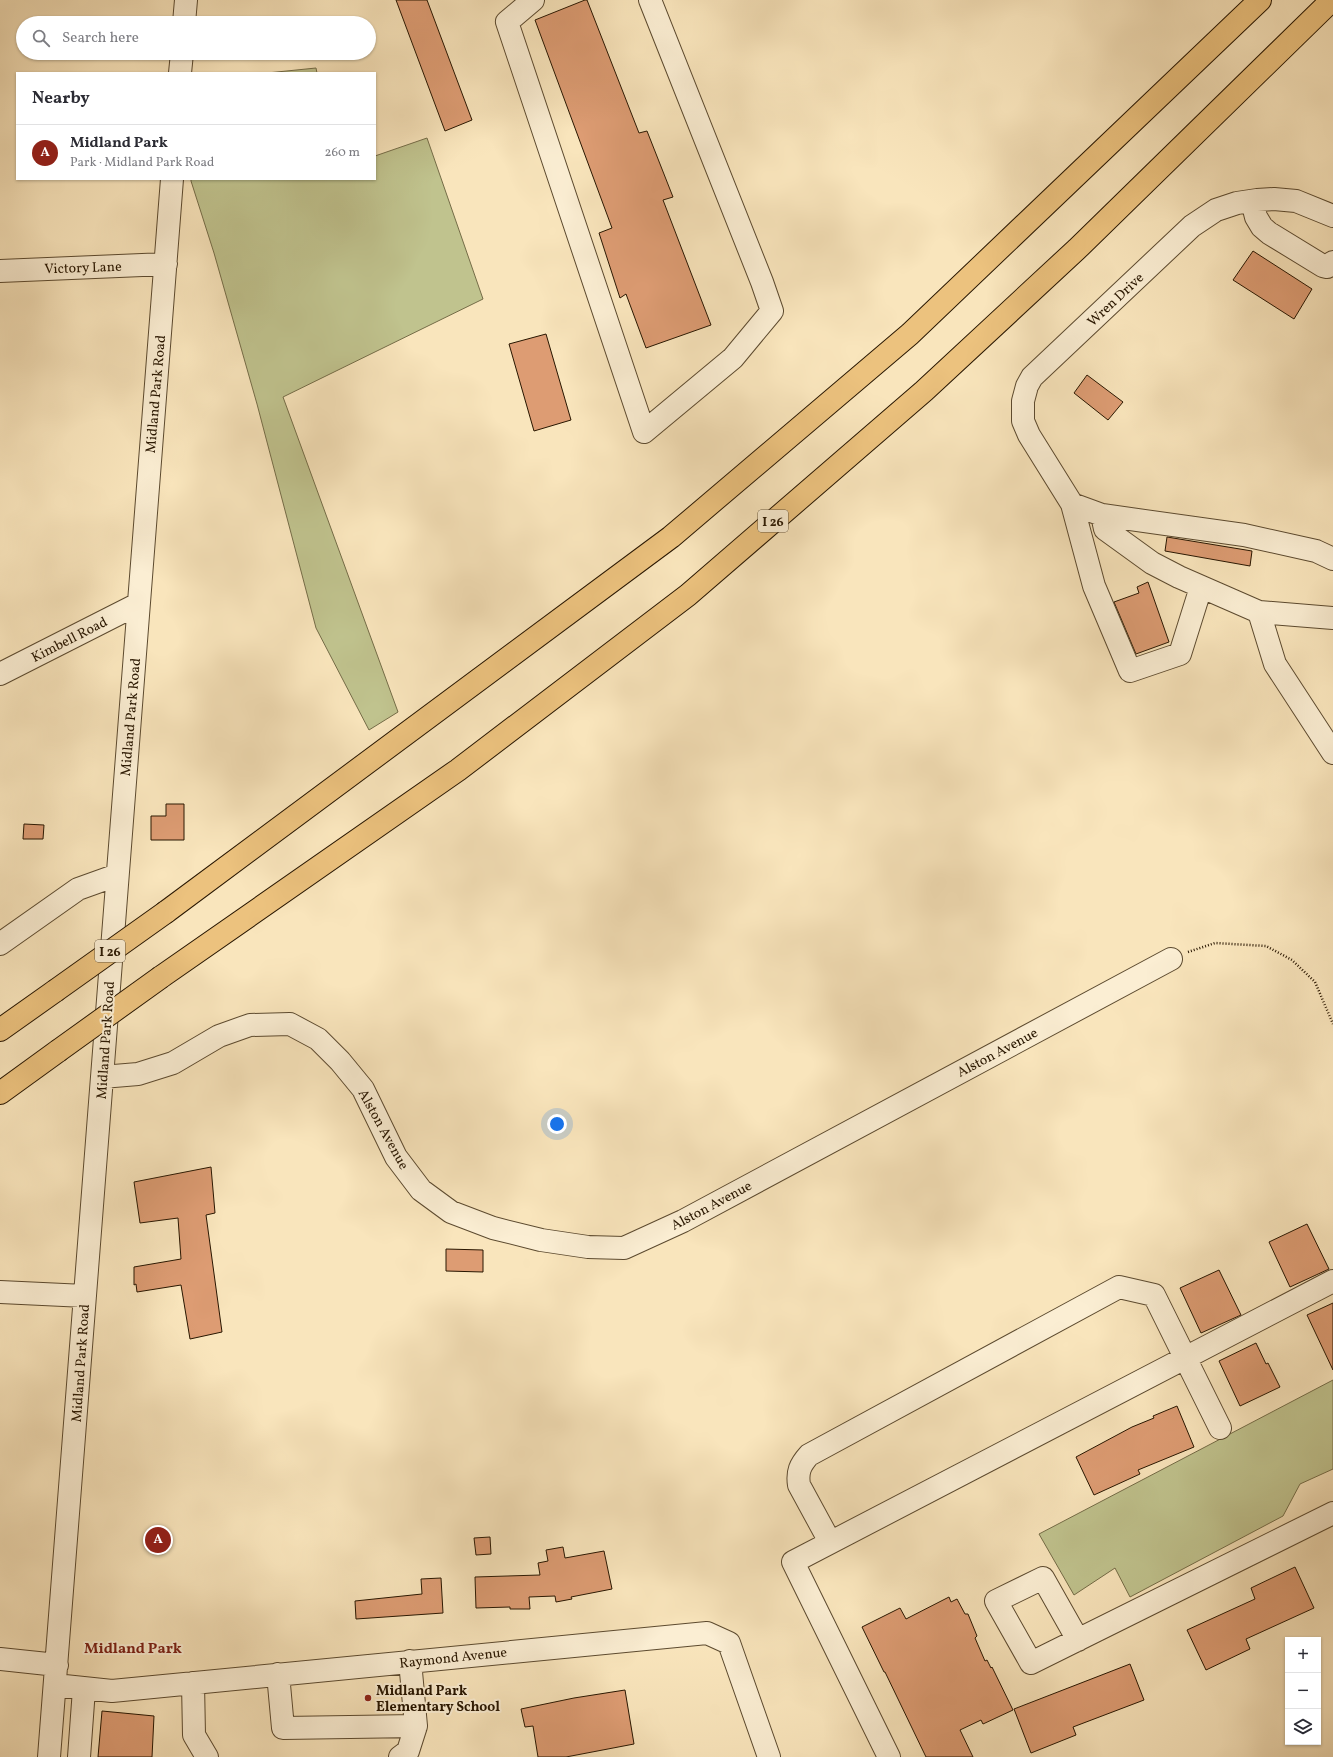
<!DOCTYPE html>
<html lang="en">
<head>
<meta charset="utf-8">
<style>
	:root { --surface:#fff; --page:#f2f2f3; --text:#2b2b33; --muted:#7c7c81; --line:#e1e1e2; --accent:#8f2418 }
	body { margin:0; font-family:Vollkorn,serif; background:var(--page); color:var(--text) }
	.controls { position:absolute; right:12px; bottom:12px; display:grid; overflow:hidden; border-radius:0px; box-shadow:0 1px 3px #0004 }
	.controls button { width:36px; height:36px; display:grid; place-items:center; padding:0; border:0; border-bottom:1px solid var(--line); background:var(--surface); color:var(--text); font:20px sans-serif }
	.you { position:absolute; left:557px; top:1124px; width:14px; height:14px; margin:-10px; border:3px solid #fff; border-radius:50%; background:#1a73e8; box-shadow:0 0 0 6px #1a73e833 }
	.badge { display:grid; place-items:center; width:26px; height:26px; border-radius:50%; background:var(--accent); color:#fff; font-size:13px; font-weight:700 }
	.pin { position:absolute; translate:-50% -50%; border:2px solid #fff; box-shadow:0 1px 4px #0006 }
	.list { margin:0; padding:0; list-style:none }
	h2 { display:flex; justify-content:space-between; align-items:center; height:52px; margin:0; padding:0 16px; font-size:17px }
	h2 small { font-size:13px; font-weight:400; color:var(--muted) }
	.list li { display:grid; grid-template-columns:26px 1fr auto; gap:12px; align-items:center; box-sizing:border-box; height:56px; padding:0 16px; border-top:1px solid var(--line) }
	.list b { display:block; font-size:15px; white-space:nowrap }
	.list p { margin:0; font-size:13px; white-space:nowrap; color:var(--muted) }
	.list em { font-size:13px; font-style:normal; color:var(--muted) }
	.icon { flex:none; width:22px; height:22px; fill:none; stroke:currentColor; stroke-width:2; stroke-linecap:round; stroke-linejoin:round }
	.map { position:relative; flex:none; width:1333px; height:1757px; overflow:hidden }
	.search { position:absolute; background:var(--surface); box-shadow:0 1px 3px #0004; left:16px; top:16px; width:360px; height:44px; display:flex; align-items:center; gap:10px; box-sizing:border-box; padding:0 14px; border-radius:22px; color:var(--muted); font-size:15px }
	.panel { position:absolute; background:var(--surface); box-shadow:0 1px 3px #0004; left:16px; top:72px; width:360px; height:108px; border-radius:0px }
	.map>svg:first-child { display:block }
	.green { fill:#c0c38e; stroke:#746c47 }
	.building { fill:#dd9c73; stroke:#281600 }
	.lines { fill:none; stroke-linecap:round; stroke-linejoin:round }
	.minor-casing { stroke:#5c4a2f; stroke-width:24 }
	.highway-casing { stroke:#281600; stroke-width:24 }
	.path { stroke:#281600; stroke-width:2.5; stroke-dasharray:1 2; stroke-linecap:butt }
	.minor { stroke:#fbeed3; stroke-width:22 }
	.highway { stroke:#ecc27e; stroke-width:22 }
	.highway-bridge-casing { stroke:#281600; stroke-width:24; stroke-linecap:butt }
	.highway-bridge { stroke:#ecc27e; stroke-width:22 }
	.poi-dot { fill:#8f2418; stroke:#fbeed3; stroke-width:1.5 }
	.labels { text-anchor:middle; stroke-width:4; stroke-linejoin:round; paint-order:stroke }
	.shield { fill:#fbeed3; stroke:#67573f; stroke-width:1 }
	.shield-label { font-size:13px; font-weight:bold; fill:#281600 }
	.street-label { font-size:14px; fill:#281600; stroke:#fbeed3 }
	.poi-label { font-size:14px; font-weight:bold; fill:#281600; stroke:#fbeed3; text-anchor:start }
	.neighbourhood-label { font-size:15px; font-weight:bold; fill:#7a1f14; stroke:#fbeed3 }
</style>
</head>
<body>
<div class="map">
<svg width="1333" height="1757" viewBox="0 0 1333 1757">
	<rect width="100%" height="100%" fill="#f9e5bc"/>
	<filter id="stains"><feTurbulence type="fractalNoise" baseFrequency=".005" numOctaves="4"/><feColorMatrix values="0 0 0 0 .2 0 0 0 0 .09 0 0 0 0 .02 0 0 0 .5 -.17"/></filter>
	<radialGradient id="worn" r=".72"><stop offset=".6" stop-color="#630" stop-opacity="0"/><stop offset="1" stop-color="#630" stop-opacity=".3"/></radialGradient>
	<path class="green" d="M316,68L317,73H267Z
		M427,138L483,299L283,397L398,712L369,730L316,628L257,404L214,253L191,181V179H375V156Z
		M1333,1380V1469L1300,1484L1283,1516L1130,1597L1115,1568L1074,1595L1039,1534Z"/>
	<path class="building" d="M396,0H427L472,120L445,131Z
		M585,0H587L639,133L647,131L673,197L663,200L711,325L646,348L626,294L620,298L599,233L612,228L535,20Z
		M1253,251L1312,289L1294,319L1233,280Z
		M546,334L571,420L534,431L509,344Z
		M1087,375L1123,402L1108,420L1074,393Z
		M1167,537L1252,551L1250,566L1165,551Z
		M1148,582L1169,642L1136,654L1114,602L1139,593L1137,587Z
		M166,804H184V840H151V816H166Z
		M24,824L44,825L43,839H23Z
		M211,1167L215,1213L206,1215L222,1332L190,1339L181,1285L137,1292L136,1284L134,1285V1267L181,1259L178,1218L140,1223L134,1182Z
		M1307,1224L1329,1269L1290,1287L1269,1242Z
		M446,1249L483,1250V1272L446,1271Z
		M1219,1270L1241,1315L1201,1333L1180,1288Z
		M1333,1303V1370L1307,1315Z
		M1256,1343L1266,1364L1268,1363L1280,1387L1240,1406L1219,1361Z
		M1177,1406L1194,1447L1138,1470L1140,1474L1094,1495L1076,1457L1132,1427L1154,1418L1153,1416Z
		M490,1537L491,1554L476,1555L474,1538Z
		M563,1547L565,1558L604,1551L612,1589L571,1597L572,1599L556,1602L555,1596L529,1597L530,1609H510V1607L476,1608L475,1577L540,1575L538,1563L548,1561L546,1550Z
		M1295,1567L1314,1608L1246,1639L1250,1649L1206,1670L1187,1630L1255,1599L1251,1588Z
		M441,1578L443,1613L356,1619L355,1601L422,1594L421,1579Z
		M949,1597L951,1602L957,1599L965,1614H968L977,1636L975,1638L985,1661L987,1660L991,1668L992,1667L1013,1710L983,1724L981,1720L960,1730L973,1757H926L885,1672H884L862,1627L900,1608L906,1619Z
		M1130,1664L1144,1700L1073,1727L1076,1735L1031,1753L1014,1709Z
		M625,1690L634,1744L566,1757H538L533,1726L525,1727L521,1709L574,1698Z
		M102,1711L154,1716L152,1757H98Z"/>
	<g class="lines">
		<defs>
			<path id="minor" d="M533,0L507,22L644,432L733,358L772,311L762,282L650,0
				M184,23L186,0
				M180,73L182,53
				M1252,201L1256,217L1262,227L1269,233L1323,266L1327,267L1333,262
				M0,271L166,264
				M1072,504L1102,515L1244,535L1316,551L1333,559
				M1102,515L1105,529L1152,563L1179,577L1259,612L1333,618
				M1201,587L1180,654L1130,671L1094,586L1072,504L1029,435L1023,421V401L1027,386L1032,377L1192,226L1216,210L1237,203L1257,200L1274,199L1296,201L1333,216
				M1259,612L1275,664L1333,753
				M0,674L138,604
				M0,944L78,889L117,875
				M102,1077L138,1074L173,1063L219,1036L250,1025L290,1024L318,1039L340,1061L363,1089L396,1157L421,1190L451,1212L493,1228L541,1240L588,1247L624,1248L683,1221L1171,959
				M0,1292L85,1296
				M830,1542L799,1485C797,1472 800,1465 809,1455L1119,1287L1154,1295L1220,1428
				M1078,1640L1043,1578L996,1601L1031,1663L1333,1513
				M0,1659L57,1665
				M278,1674L283,1728L416,1726
				M193,1683L194,1735L207,1757
				M55,1685L112,1691L707,1633L729,1643L769,1757
				M49,1757L172,179
				M79,1757L84,1689
				M400,1757L408,1751L416,1726L410,1661
				M889,1757L793,1562L1333,1281"/>
			<path id="highway" d="M166,912L671,537L910,334L1260,0
				M161,977L458,770L688,595L924,391L1077,249L1332,0
				M0,1030L55,991
				M0,1093L58,1051"/>
		</defs>
		<use href="#minor" class="minor-casing"/>
		<use href="#highway" class="highway-casing"/>
		<path class="path" d="M1188,952L1215,943L1266,946L1292,960L1315,982L1333,1024"/>
		<use href="#minor" class="minor"/>
		<use href="#highway" class="highway"/>
		<defs>
			<path id="highway-bridge" d="M55,991L166,912
				M58,1051L161,977"/>
		</defs>
		<use href="#highway-bridge" class="highway-bridge-casing"/>
		<use href="#highway-bridge" class="highway-bridge"/>
	</g>
	<circle class="poi-dot" cx="368" cy="1698" r="4"/>
	<g class="labels">
		<g class="shield">
			<rect x="758" y="510" width="30" height="22" rx="3"/>
			<rect x="95" y="940" width="30" height="22" rx="3"/>
		</g>
		<g class="shield-label">
			<text x="773" y="526">I 26</text>
			<text x="110" y="956">I 26</text>
		</g>
		<g class="street-label">
			<text transform="translate(83 267) rotate(-2)" y="5">Victory Lane</text>
			<text transform="translate(1115 299) rotate(-43)" y="5">Wren Drive</text>
			<text transform="translate(155 394) rotate(-85)" y="5">Midland Park Road</text>
			<text transform="translate(69 639) rotate(-27)" y="5">Kimbell Road</text>
			<text transform="translate(130 717) rotate(-85)" y="5">Midland Park Road</text>
			<text transform="translate(105 1040) rotate(-86)" y="5">Midland Park Road</text>
			<text transform="translate(997 1052) rotate(-28)" y="5">Alston Avenue</text>
			<text transform="translate(384 1129) rotate(61)" y="5">Alston Avenue</text>
			<text transform="translate(711 1205) rotate(-28)" y="5">Alston Avenue</text>
			<text transform="translate(80 1363) rotate(-86)" y="5">Midland Park Road</text>
			<text transform="translate(453 1657) rotate(-6)" y="5">Raymond Avenue</text>
		</g>
		<g class="poi-label">
			<text x="376" y="1695">Midland Park<tspan x="376" dy="16">Elementary School</tspan></text>
		</g>
		<g class="neighbourhood-label">
			<text x="133" y="1653">Midland Park</text>
		</g>
	</g>
	<rect width="100%" height="100%" filter="url(#stains)"/>
	<rect width="100%" height="100%" fill="url(#worn)"/>
</svg>
<div class="controls">
<button>+</button>
<button>−</button>
<button><svg class="icon" aria-label="layers" viewBox="0 0 24 24"><path d="M12 4l9 5-9 5-9-5zM3 14l9 5 9-5"/></svg></button>
</div>
<div class="you"></div>
<div class="pin badge" style="left:158px;top:1540px">A</div>
<div class="search"><svg class="icon" aria-label="search" viewBox="0 0 24 24"><circle cx="10" cy="10" r="6"/><path d="M15 15l6 6"/></svg>Search here</div>
<section class="panel">
<h2>Nearby<small></small></h2>
<ul class="list">
<li><span class="badge">A</span><div><b>Midland Park</b><p>Park · Midland Park Road</p></div><em>260 m</em></li>
</ul>
</section>
</div>
</body>
</html>
